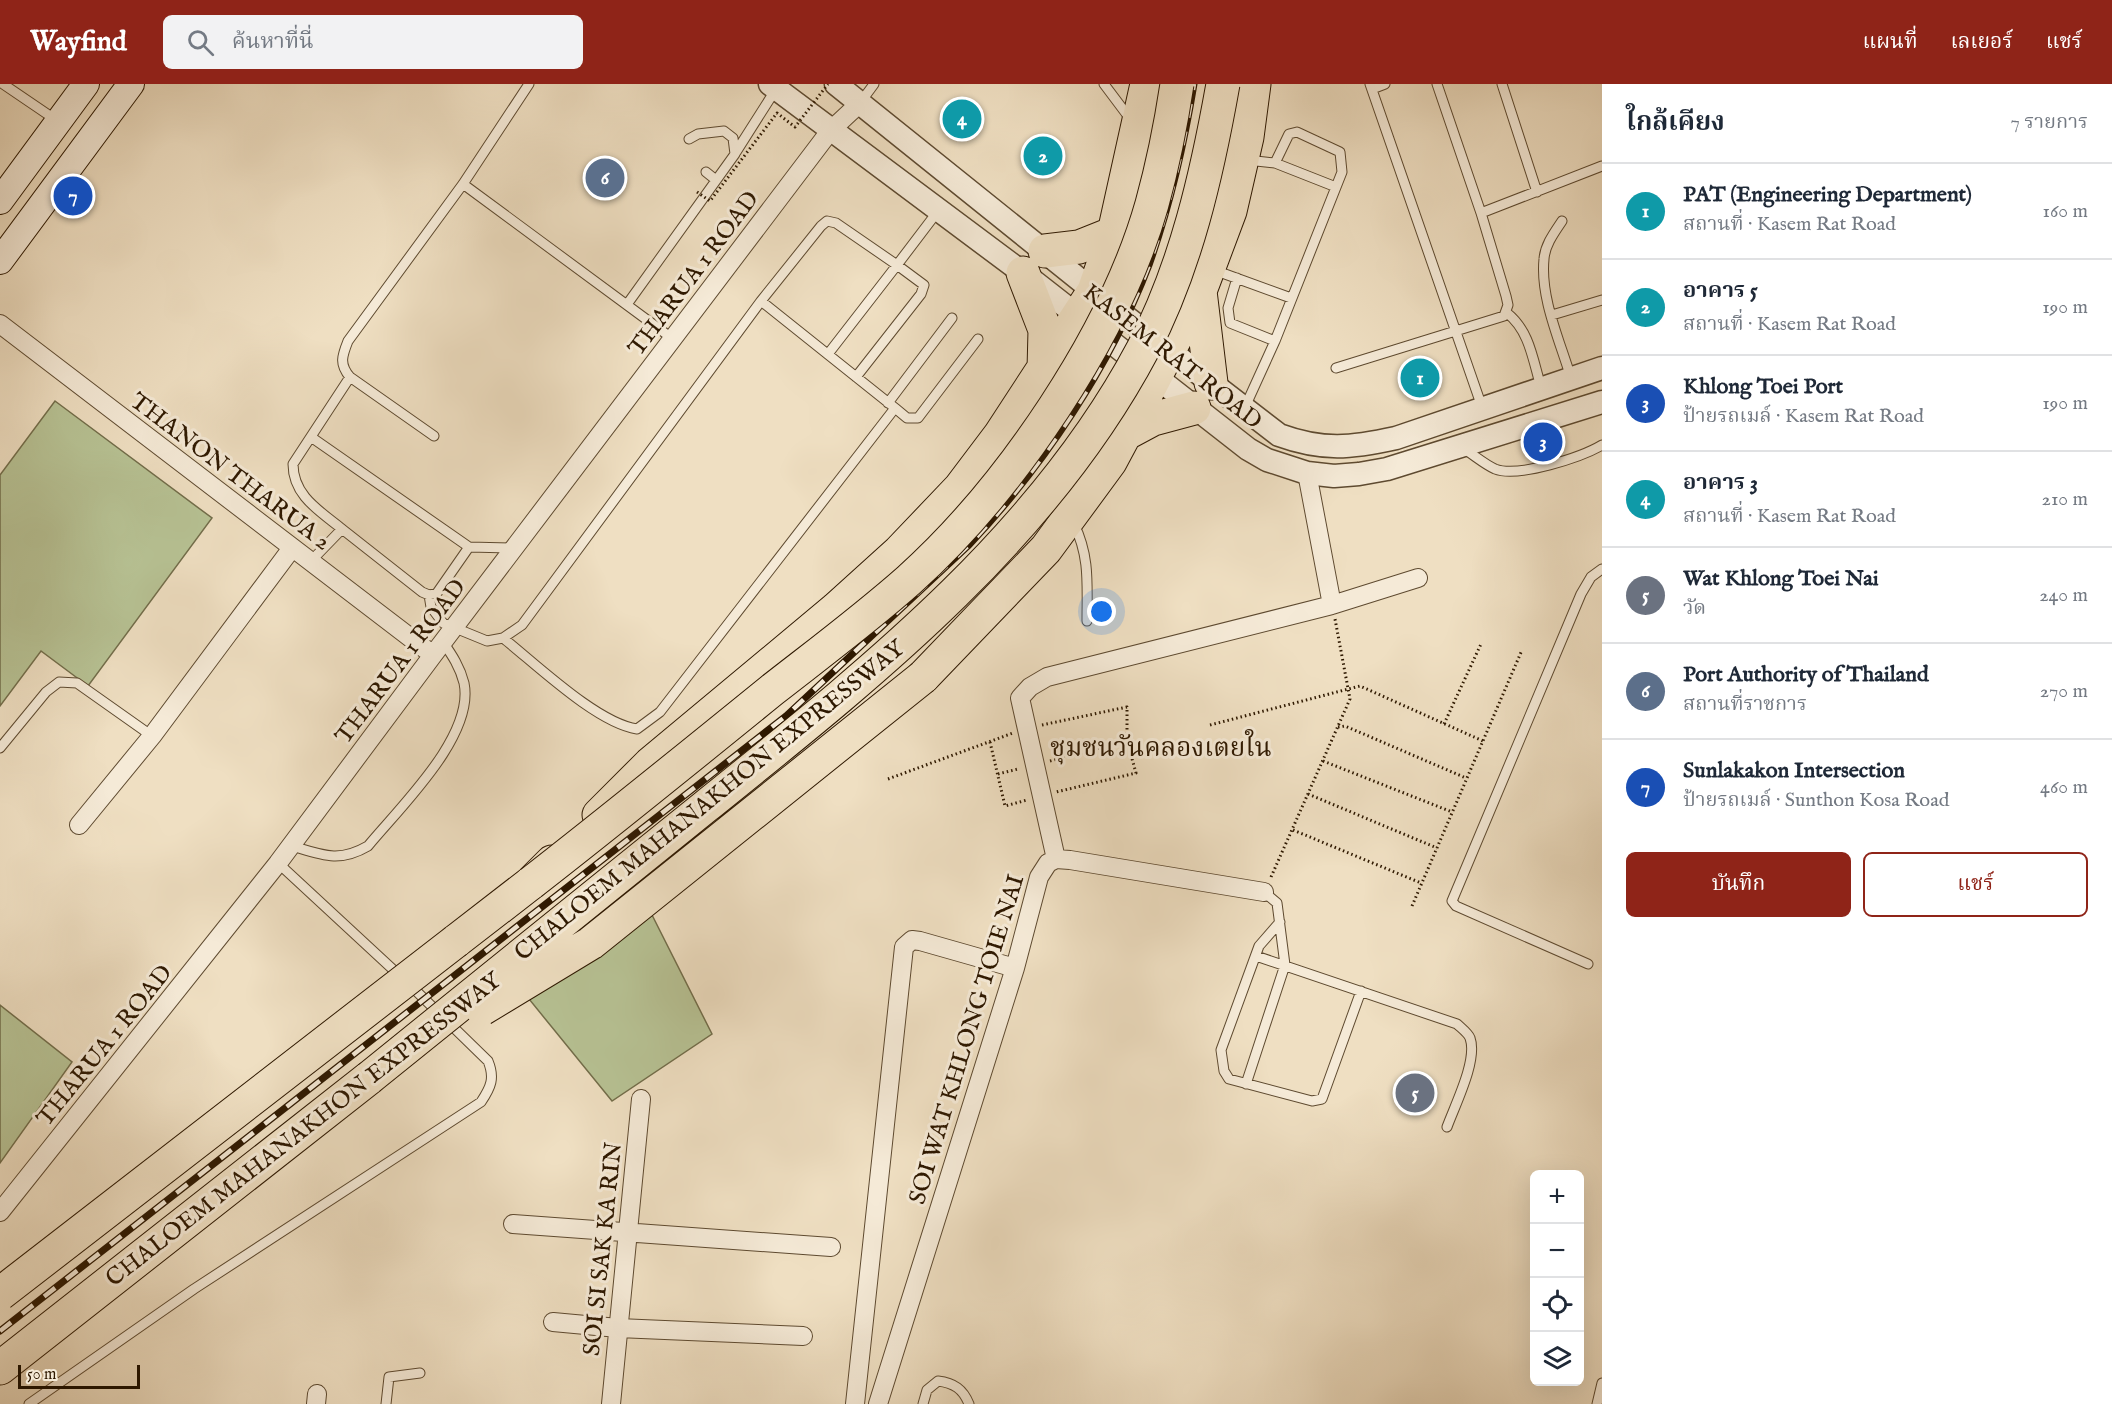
<!DOCTYPE html>
<html lang="th">
<head>
<meta charset="utf-8">
<style>
	:root { --surface:#fff; --page:#f2f2f3; --text:#1f2937; --muted:#747a83; --line:#e0e1e3; --accent:#8f2418 }
	body { margin:0; font-family:"IM FELL English","Noto Serif Thai",serif; background:var(--page); color:var(--text) }
	.controls { position:absolute; right:18px; bottom:18px; display:grid; overflow:hidden; border-radius:9px; box-shadow:0 6px 24px #0002 }
	.controls button { width:54px; height:54px; display:grid; place-items:center; padding:0; border:0; border-bottom:2px solid var(--line); background:var(--surface); color:var(--text); font:30px sans-serif }
	.scale { position:absolute; left:18px; bottom:15px; width:122px; box-sizing:border-box; padding-left:6px; border:3px solid #2e1800; border-top:0; font-size:16px; line-height:21px; white-space:nowrap; color:#2e1800; -webkit-text-stroke:4px #f5ead7; paint-order:stroke }
	.you { position:absolute; left:1102px; top:528px; width:21px; height:21px; margin:-15px; border:4px solid #fff; border-radius:50%; background:#1a73e8; box-shadow:0 0 0 9px #1a73e833 }
	.badge { display:grid; place-items:center; width:39px; height:39px; border-radius:50%; background:var(--accent); color:#fff; font-size:20px; font-weight:700 }
	.pin { position:absolute; translate:-50% -50%; border:3px solid #fff; box-shadow:0 2px 6px #0006 }
	.list { margin:0; padding:0; list-style:none }
	h2 { display:flex; justify-content:space-between; align-items:center; height:78px; margin:0; padding:0 24px; font-size:26px }
	h2 small { font-size:20px; font-weight:400; color:var(--muted) }
	.list li { display:grid; grid-template-columns:39px 1fr auto; gap:18px; align-items:center; box-sizing:border-box; height:96px; padding:0 24px; border-top:2px solid var(--line) }
	.list b { display:block; font-size:22px; white-space:nowrap }
	.list p { margin:0; font-size:20px; white-space:nowrap; color:var(--muted) }
	.list em { font-size:20px; font-style:normal; color:var(--muted) }
	.actions { display:flex; gap:12px; padding:18px 24px }
	.actions a { flex:1; padding:14px 0; border:2px solid var(--accent); border-radius:9px; text-align:center; font-size:21px; color:var(--accent) }
	.actions .main { background:var(--accent); color:#fff }
	.icon { flex:none; width:33px; height:33px; fill:none; stroke:currentColor; stroke-width:2; stroke-linecap:round; stroke-linejoin:round }
	.map { position:relative; flex:none; width:1602px; height:1320px; overflow:hidden }
	header { display:flex; align-items:center; gap:36px; box-sizing:border-box; height:84px; padding:0 30px; background:var(--accent); color:#fff }
	header strong { font-size:28px }
	nav { display:flex; gap:33px; margin-inline-start:auto; font-size:21px }
	.search { width:420px; height:54px; background:var(--page); display:flex; align-items:center; gap:15px; box-sizing:border-box; padding:0 21px; border-radius:9px; color:var(--muted); font-size:22px }
	main { display:flex }
	aside { flex:1; background:var(--surface) }
	.map>svg:first-child { display:block }
	.green { fill:#b7c294; stroke:#726d4a; stroke-width:1.5 }
	.lines { fill:none; stroke-linecap:round; stroke-linejoin:round }
	.service-casing { stroke:#5e4a30; stroke-width:11 }
	.minor-casing { stroke:#5e4a30; stroke-width:20 }
	.tertiary-casing { stroke:#5e4a30; stroke-width:25 }
	.secondary-casing { stroke:#2e1800; stroke-width:28 }
	.motorway-casing { stroke:#2e1800; stroke-width:35 }
	.path { stroke:#2e1800; stroke-width:3; stroke-dasharray:1.5 3; stroke-linecap:butt }
	.service { stroke:#f5ead7; stroke-width:9 }
	.minor { stroke:#f5ead7; stroke-width:18 }
	.tertiary { stroke:#f5ead7; stroke-width:22 }
	.secondary { stroke:#f5ead7; stroke-width:26 }
	.motorway { stroke:#efdfc2; stroke-width:33 }
	.rail-casing { stroke:#2e1800; stroke-width:7 }
	.rail { stroke:#f5ead7; stroke-width:4.5; stroke-dasharray:14; stroke-linecap:butt }
	.motorway-bridge-casing { stroke:#2e1800; stroke-width:35; stroke-linecap:butt }
	.path-bridge { stroke:#2e1800; stroke-width:3; stroke-dasharray:1.5 3; stroke-linecap:butt }
	.motorway-bridge { stroke:#efdfc2; stroke-width:33 }
	.labels { text-anchor:middle; stroke-width:6; stroke-linejoin:round; paint-order:stroke }
	.street-label { font-size:24px; fill:#2e1800; stroke:#f5ead7 }
	.neighbourhood-label { font-size:26px; fill:#2e1800; stroke:#f5ead7 }
</style>
</head>
<body>
<header>
<strong>Wayfind</strong>
<div class="search"><svg class="icon" aria-label="search" viewBox="0 0 24 24"><circle cx="10" cy="10" r="6"/><path d="M15 15l6 6"/></svg>ค้นหาที่นี่</div>
<nav><a>แผนที่</a><a>เลเยอร์</a><a>แชร์</a></nav>
</header>
<main>
<div class="map">
<svg width="1602" height="1320" viewBox="0 0 1602 1320">
	<rect width="100%" height="100%" fill="#efdfc2"/>
	<filter id="stains"><feTurbulence type="fractalNoise" baseFrequency=".00333" numOctaves="4"/><feColorMatrix values="0 0 0 0 .2 0 0 0 0 .09 0 0 0 0 .02 0 0 0 .5 -.17"/></filter>
	<radialGradient id="worn" r=".72"><stop offset=".6" stop-color="#630" stop-opacity="0"/><stop offset="1" stop-color="#630" stop-opacity=".3"/></radialGradient>
	<path class="green" d="M55,317L212,434L88,602L41,567L0,622V391Z
		M649,825L712,950L612,1017L529,915Z
		M0,921L72,978L0,1079Z"/>
	<g class="lines">
		<defs>
			<path id="service" d="M3,0L56,36
				M1104,0L1131,36
				M1370,0L1482,323
				M1437,0L1481,129
				M1502,0L1537,108
				M1372,5L1385,0
				M860,19L874,0
				M736,68L776,5
				M1247,76L1275,79L1336,103
				M706,88L716,96
				M463,100L673,255
				M1562,137C1554,149 1545,161 1544,175C1540,214 1560,257 1571,294
				M1214,186L1291,214
				M1237,194L1228,224L1230,239L1275,257
				M628,219L735,70L733,54L724,47L698,50L689,55
				M1507,229C1530,247 1533,277 1541,303
				M1552,231L1602,216
				M828,270L897,181L924,201L921,210L856,293
				M1336,284L1504,232L1508,221L1506,212L1481,129L1602,82
				M888,319L952,234
				M1245,323L1275,257L1342,88L1340,68L1297,48L1289,50L1275,79
				M895,324L907,334H918L978,255
				M434,352L350,293C339,280 342,272 348,257L463,100L529,0
				M1464,365C1474,371 1484,380 1495,385C1518,394 1582,373 1602,361
				M1074,440C1090,473 1087,500 1087,537
				M342,445C320,427 293,412 293,380L350,293
				M469,463L515,464
				M310,478L342,445L422,508L429,511L437,509L469,463L311,353
				M429,511L431,523L443,539L487,557L503,554L522,541L761,217L821,142L827,137L836,139L897,181L938,127
				M503,554C537,581 597,639 637,645L660,628L895,324L761,217
				M0,664L46,608L59,598L77,599L152,652
				M292,762C322,771 339,779 368,762C400,723 475,652 464,599C460,583 452,571 443,558
				M278,779L400,892
				M1280,838L1259,862L1221,966L1224,987L1229,995L1312,1017L1322,1015L1361,907
				M1256,872L1457,940C1461,944 1468,949 1470,954C1478,976 1455,1021 1447,1043
				M1588,880L1456,822L1452,817L1581,510L1591,493L1602,485
				M1246,1000L1285,881L1277,819L1264,808
				M29,1320L194,1205L481,1018C491,1003 495,994 488,977L410,901
				M386,1320L389,1293L420,1289
				M923,1320L927,1306L938,1297C954,1299 963,1305 969,1320
				M1597,1320L1602,1299"/>
			<path id="minor" d="M0,240L433,571
				M1332,521L1418,494
				M79,741L152,652L292,464
				M1056,775L1020,614L1030,603L1047,593L1332,521L1307,389
				M0,1128L278,779L433,571L830,47L860,19
				M513,1140L831,1163
				M553,1238L618,1244L803,1252
				M316,1320L317,1310
				M611,1320L641,1015
				M855,1320L904,863L912,856L920,857L1015,884
				M878,1320L1015,884L1039,793L1048,779L1056,775L1070,776L1264,808"/>
			<path id="tertiary" d="M770,0L1023,189L1248,365L1267,376L1307,389L1334,392L1359,390L1387,385L1602,318
				M836,0L1126,233L1279,351C1323,367 1351,364 1396,354L1602,284"/>
			<path id="secondary" d="M0,117L86,0
				M0,177L131,0"/>
			<path id="motorway" d="M1045,167L1079,163L1114,149
				M1023,189L1045,246L1044,286
				M1200,207L1211,299
				M1125,350L1153,335L1194,324
				M923,593L1046,465L1110,378L1125,350L1200,207L1230,127L1247,53L1254,0
				M599,731L650,680L836,525L899,468L960,404L1000,351L1094,207L1114,149L1147,0
				M456,857L531,799L552,778
				M0,1284L369,994"/>
		</defs>
		<use href="#service" class="service-casing"/>
		<use href="#minor" class="minor-casing"/>
		<use href="#tertiary" class="tertiary-casing"/>
		<use href="#secondary" class="secondary-casing"/>
		<use href="#motorway" class="motorway-casing"/>
		<path class="path" d="M1444,640L1481,560
			M1042,641L1127,623V657L1136,689L1056,708
			M1210,641L1360,602L1483,657
			M1338,643L1345,642L1466,694
			M990,658L1005,722L1027,716
			M1050,677L1127,657
			M1323,677L1452,728
			M998,690L1018,685
			M888,695L1013,649
			M1308,710L1437,764
			M1293,746L1421,799
			M1271,793L1350,615L1335,535
			M1412,822L1522,566"/>
		<use href="#service" class="service"/>
		<use href="#minor" class="minor"/>
		<use href="#tertiary" class="tertiary"/>
		<use href="#secondary" class="secondary"/>
		<use href="#motorway" class="motorway"/>
		<defs>
			<path id="rail" d="M0,1247L786,632L968,462C1043,383 1110,283 1149,181C1170,122 1184,61 1194,0"/>
		</defs>
		<use href="#rail" class="rail-casing"/>
		<use href="#rail" class="rail"/>
		<defs>
			<path id="motorway-bridge" d="M531,799C612,736 692,671 772,606C818,570 865,535 909,496C1010,405 1115,251 1152,120C1163,80 1171,40 1177,0
				M482,925L591,859L923,593
				M369,994C482,903 594,812 706,722C870,590 1043,454 1143,265C1186,183 1207,90 1223,0
				M0,1210L456,857"/>
		</defs>
		<use href="#motorway-bridge" class="motorway-bridge-casing"/>
		<path class="path-bridge" d="M697,108L710,117L777,29L795,43L828,0"/>
		<use href="#motorway-bridge" class="motorway-bridge"/>
	</g>
	<g class="labels">
		<g class="street-label">
			<text transform="translate(693 189) rotate(-53)" y="8">THARUA 1 ROAD</text>
			<text transform="translate(1173 272) rotate(38)" y="8">KASEM RAT ROAD</text>
			<text transform="translate(231 387) rotate(37)" y="8">THANON THARUA 2</text>
			<text transform="translate(400 577) rotate(-53)" y="8">THARUA 1 ROAD</text>
			<text transform="translate(709 716) rotate(-39)" y="8">CHALOEM MAHANAKHON EXPRESSWAY</text>
			<text transform="translate(966 955) rotate(-73)" y="8">SOI WAT KHLONG TOIE NAI</text>
			<text transform="translate(104 961) rotate(-51)" y="8">THARUA 1 ROAD</text>
			<text transform="translate(303 1045) rotate(-38)" y="8">CHALOEM MAHANAKHON EXPRESSWAY</text>
			<text transform="translate(602 1165) rotate(-84)" y="8">SOI SI SAK KA RIN</text>
		</g>
		<g class="neighbourhood-label">
			<text x="1161" y="672">ชุมชนวันคลองเตยใน</text>
		</g>
	</g>
	<rect width="100%" height="100%" filter="url(#stains)"/>
	<rect width="100%" height="100%" fill="url(#worn)"/>
</svg>
<div class="controls">
<button>+</button>
<button>−</button>
<button><svg class="icon" aria-label="locate" viewBox="0 0 24 24"><circle cx="12" cy="12" r="6"/><path d="M12 2v4M12 18v4M2 12h4M18 12h4"/></svg></button>
<button><svg class="icon" aria-label="layers" viewBox="0 0 24 24"><path d="M12 4l9 5-9 5-9-5zM3 14l9 5 9-5"/></svg></button>
</div>
<div class="scale">50 m</div>
<div class="you"></div>
<div class="pin badge" style="left:1420px;top:294px;background:#0f9aa8">1</div>
<div class="pin badge" style="left:1043px;top:72px;background:#0f9aa8">2</div>
<div class="pin badge" style="left:1543px;top:358px;background:#1a4fb4">3</div>
<div class="pin badge" style="left:962px;top:35px;background:#0f9aa8">4</div>
<div class="pin badge" style="left:1415px;top:1009px;background:#6b7280">5</div>
<div class="pin badge" style="left:605px;top:94px;background:#5c6f8a">6</div>
<div class="pin badge" style="left:73px;top:112px;background:#1a4fb4">7</div>
</div>
<aside>
<h2>ใกล้เคียง<small>7 รายการ</small></h2>
<ul class="list">
<li><span class="badge" style="background:#0f9aa8">1</span><div><b>PAT (Engineering Department)</b><p>สถานที่ · Kasem Rat Road</p></div><em>160 m</em></li>
<li><span class="badge" style="background:#0f9aa8">2</span><div><b>อาคาร 5</b><p>สถานที่ · Kasem Rat Road</p></div><em>190 m</em></li>
<li><span class="badge" style="background:#1a4fb4">3</span><div><b>Khlong Toei Port</b><p>ป้ายรถเมล์ · Kasem Rat Road</p></div><em>190 m</em></li>
<li><span class="badge" style="background:#0f9aa8">4</span><div><b>อาคาร 3</b><p>สถานที่ · Kasem Rat Road</p></div><em>210 m</em></li>
<li><span class="badge" style="background:#6b7280">5</span><div><b>Wat Khlong Toei Nai</b><p>วัด</p></div><em>240 m</em></li>
<li><span class="badge" style="background:#5c6f8a">6</span><div><b>Port Authority of Thailand</b><p>สถานที่ราชการ</p></div><em>270 m</em></li>
<li><span class="badge" style="background:#1a4fb4">7</span><div><b>Sunlakakon Intersection</b><p>ป้ายรถเมล์ · Sunthon Kosa Road</p></div><em>460 m</em></li>
</ul>
<div class="actions"><a class="main">บันทึก</a><a>แชร์</a></div>
</aside>
</main>
</body>
</html>
